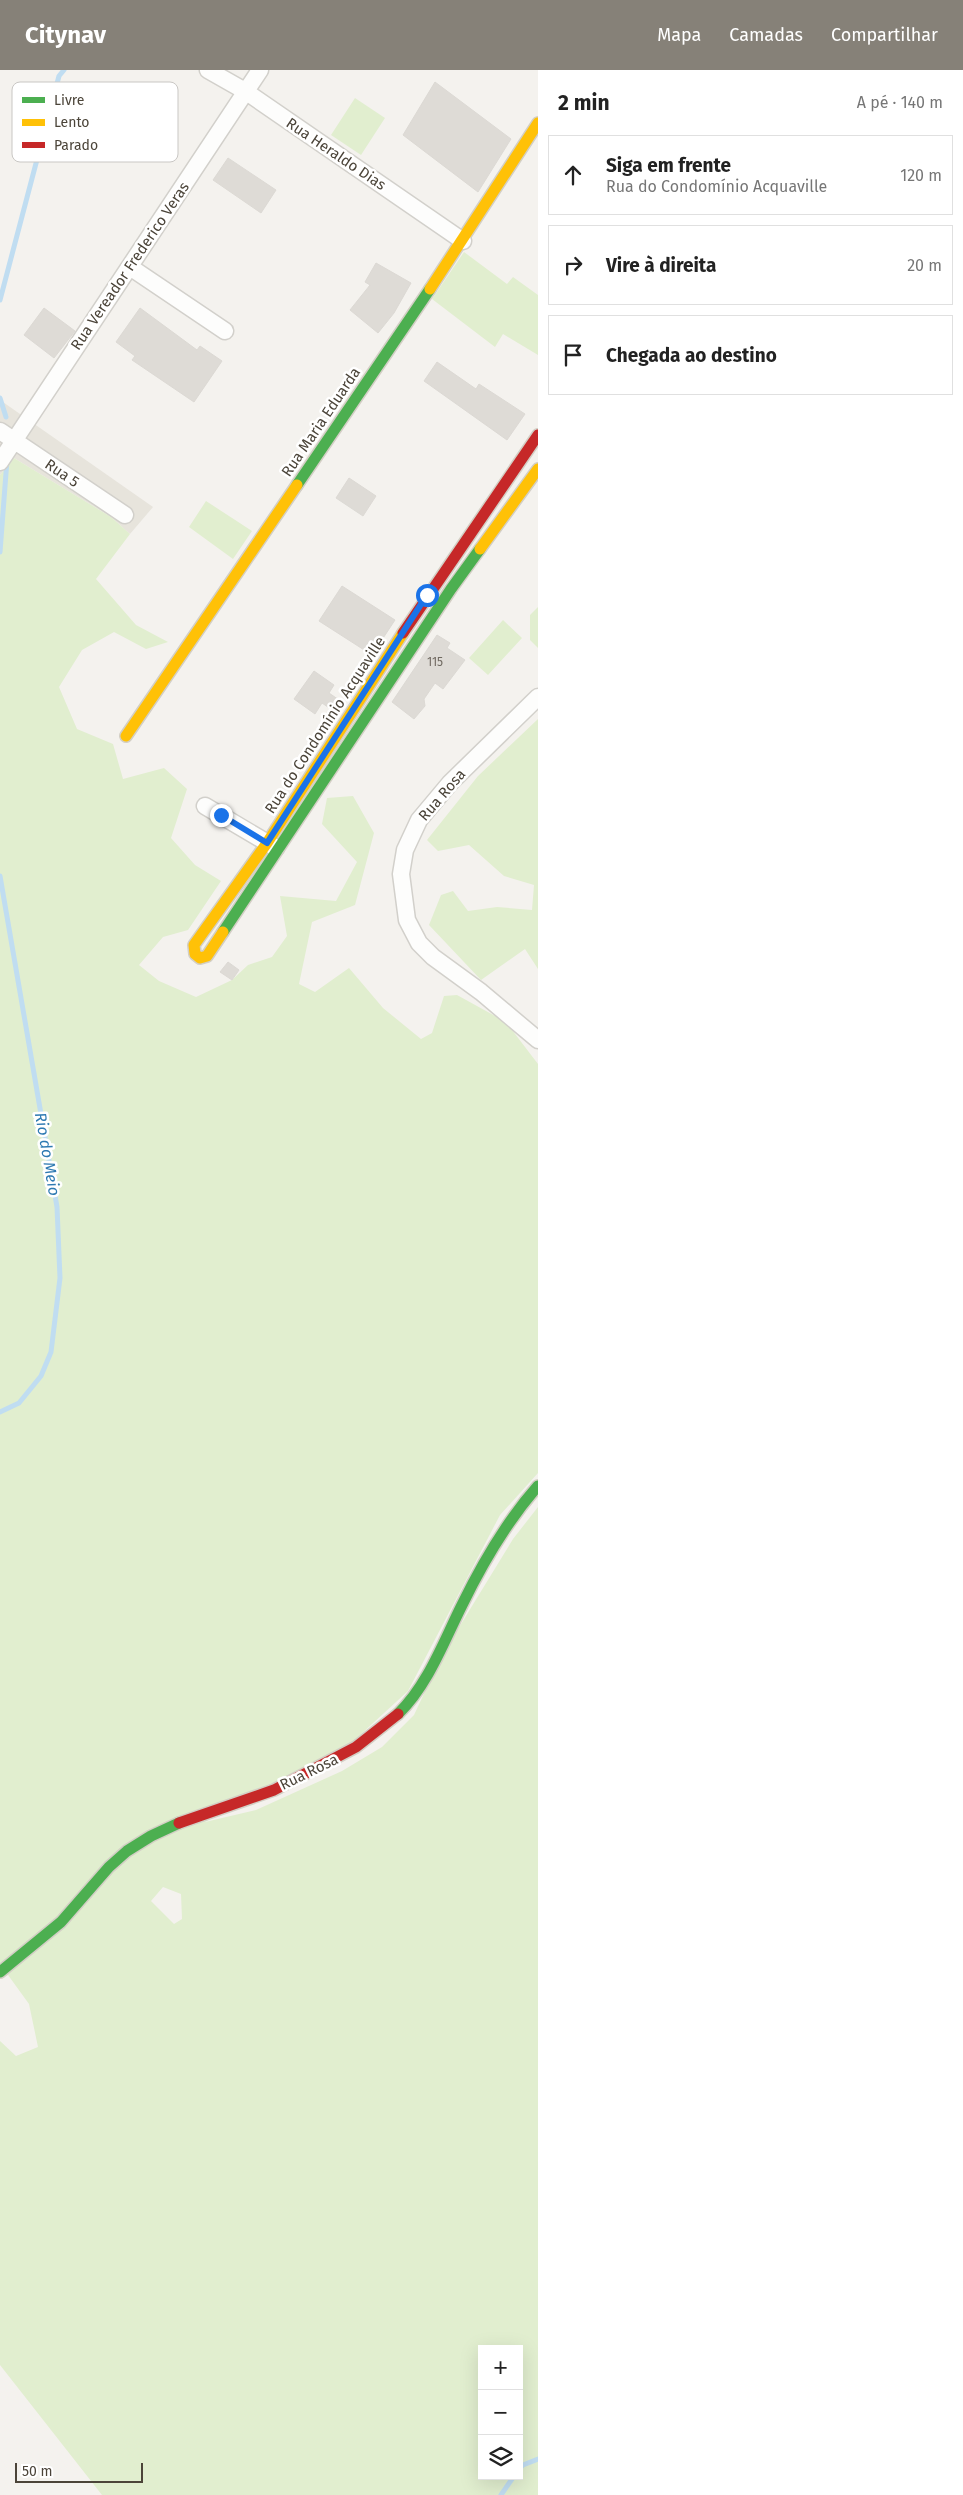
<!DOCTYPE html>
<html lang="pt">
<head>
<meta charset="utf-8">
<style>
	:root { --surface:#fff; --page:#f2f2f2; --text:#222; --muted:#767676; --line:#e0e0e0; --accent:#868178 }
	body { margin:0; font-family:"Fira Sans",sans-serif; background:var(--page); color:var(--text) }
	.controls { position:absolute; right:15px; bottom:15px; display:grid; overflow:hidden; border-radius:0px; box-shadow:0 5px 20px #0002 }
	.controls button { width:45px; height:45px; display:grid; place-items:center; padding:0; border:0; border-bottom:1px solid var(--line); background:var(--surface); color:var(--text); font:25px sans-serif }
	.scale { position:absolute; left:15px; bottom:12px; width:128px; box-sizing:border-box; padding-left:5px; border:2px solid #4b4439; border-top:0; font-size:14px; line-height:18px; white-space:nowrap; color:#4b4439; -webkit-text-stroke:4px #fff; paint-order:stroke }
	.stop { position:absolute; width:15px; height:15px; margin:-11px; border:4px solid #1a73e8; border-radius:50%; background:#fff }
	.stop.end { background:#1a73e8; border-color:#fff; box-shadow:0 1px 5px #0008 }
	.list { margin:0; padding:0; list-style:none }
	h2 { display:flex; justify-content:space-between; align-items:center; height:65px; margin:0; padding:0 20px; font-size:21px }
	h2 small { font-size:16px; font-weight:400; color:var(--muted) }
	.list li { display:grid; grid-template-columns:32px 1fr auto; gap:15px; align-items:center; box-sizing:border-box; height:80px; margin:0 10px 10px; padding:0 10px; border:1px solid var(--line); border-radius:0px }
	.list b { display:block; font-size:19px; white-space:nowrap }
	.list p { margin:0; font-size:16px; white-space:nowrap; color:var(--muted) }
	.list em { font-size:16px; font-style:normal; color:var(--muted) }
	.icon { flex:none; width:28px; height:28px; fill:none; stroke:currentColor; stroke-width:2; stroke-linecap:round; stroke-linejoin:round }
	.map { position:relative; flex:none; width:538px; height:2425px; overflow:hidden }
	header { display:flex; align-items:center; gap:30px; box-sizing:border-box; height:70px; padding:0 25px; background:var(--accent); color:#fff }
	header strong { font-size:24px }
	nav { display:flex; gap:28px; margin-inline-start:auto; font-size:18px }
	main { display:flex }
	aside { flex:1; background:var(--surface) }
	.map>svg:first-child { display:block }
	.residential { fill:#e7e4dc }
	.green { fill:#e1eecf; fill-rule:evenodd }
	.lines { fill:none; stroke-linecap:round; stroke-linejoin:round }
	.stream { stroke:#c0ddf1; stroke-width:5 }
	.building { fill:#dedbd6; stroke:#dcd9d4 }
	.street-casing { stroke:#d2d0cb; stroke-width:19 }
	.fast-casing { stroke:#d3cfc5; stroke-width:14 }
	.slow-casing { stroke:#d3cfc5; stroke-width:14 }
	.jam-casing { stroke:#d3cfc5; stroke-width:14 }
	.street { stroke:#fdfdfc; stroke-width:16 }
	.fast { stroke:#4caf50; stroke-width:11 }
	.slow { stroke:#ffc107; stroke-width:11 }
	.jam { stroke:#c62828; stroke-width:11 }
	.route { stroke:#1a73e8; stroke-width:6 }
	.labels { text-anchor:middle; stroke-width:5; stroke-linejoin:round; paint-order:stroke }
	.number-label { font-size:12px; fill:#706a61 }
	.street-label { font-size:15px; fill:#4b4439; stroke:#fff }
	.water-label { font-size:16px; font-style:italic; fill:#2e7ab2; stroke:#fff }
	.key { fill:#fff; stroke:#c9c7c4; stroke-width:1 }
	.key-label { font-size:14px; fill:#4b4439 }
</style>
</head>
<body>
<header>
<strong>Citynav</strong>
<nav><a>Mapa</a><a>Camadas</a><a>Compartilhar</a></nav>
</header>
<main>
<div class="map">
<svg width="538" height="2425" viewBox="0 0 538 2425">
	<rect width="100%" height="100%" fill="#f4f2ee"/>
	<path class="residential" d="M0,330L153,437L130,464L111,447L14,388L0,405Z"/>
	<path class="green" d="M355,28L385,48L361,85L331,65Z
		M464,182L507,214L513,207L538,225V285L503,264L495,277L432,229Z
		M14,388L111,447L130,464L96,509L136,555L168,572L146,579L114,562L82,580L59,617L77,659L113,674L123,709L164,698L187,719L171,768L195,795L221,811L188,860L163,867L139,895L159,911L196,927L232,910L248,895L272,887L287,866L280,826L336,831L357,792L322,754L327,728L353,726L374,763L355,835L312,852L299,914L315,922L349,898L383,938L421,969L432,963L444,926L457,925L506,952L538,994V1403L500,1445L408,1621L347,1677L205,1752L256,1740L342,1701L382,1677L414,1645L442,1585L513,1469L538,1437V2425H102L0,2295V1971L16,1986L38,1977L29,1934L8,1905L0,1908V405ZM163,1817L181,1824L182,1849L174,1854L151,1831ZM482,2279H519V2406H482Z
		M206,431L252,461L233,489L189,457Z
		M538,537V578L530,570V545Z
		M503,550L522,568L488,605L469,588Z
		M538,649V899L525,879L481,910L429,855L441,825L453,821L468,841L497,837L532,840L534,815L504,806L469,775L438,781L427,770L478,706Z"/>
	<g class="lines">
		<path class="stream" d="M0,230L59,6L64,0
			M0,328L6,347
			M0,482L7,390
			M0,806L57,1137L60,1208L51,1282L41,1306L19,1333L0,1342
			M519,2399L523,2395L538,2389
			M501,2425L514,2406"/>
	</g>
	<path class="building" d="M435,12L511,69L478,122L403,65Z
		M228,88L276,120L261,143L213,110Z
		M376,193L411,213L394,243L378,263L350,240L370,215L365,212Z
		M44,238L75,261L54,288L24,265Z
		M140,238L197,280L200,276L222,291L194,332L132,290L135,286L116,272Z
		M437,292L476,319L479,314L525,344L507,370L424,311Z
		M349,408L376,426L363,446L336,428Z
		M342,516L395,550L372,585L319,551Z
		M437,565L450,573L447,578L465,590L443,619L435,613L424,629L425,636L414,649L392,632Z
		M314,601L334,615L329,623L342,632L335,642L322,633L315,644L294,629Z
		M228,892L239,900L232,910L220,902Z"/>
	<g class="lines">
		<defs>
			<path id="street" d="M208,0L245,21L463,171
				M130,197L225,261
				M0,361L125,445
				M0,392L260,0
				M538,627L450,713L419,750L405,780L401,804L407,850L419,873L433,887L481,922L538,970
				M205,736L276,778"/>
			<path id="fast" d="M297,415L430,219
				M223,862L451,519L480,479
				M398,1644C428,1615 444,1571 462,1535C483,1492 506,1452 538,1416
				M0,1902L61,1852L109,1797L127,1781L151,1766L179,1753"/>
			<path id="slow" d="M430,219L538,53
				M480,479L538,399
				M126,666L297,415
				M223,862L207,886L200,888L195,884L194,875L267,773L403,563"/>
			<path id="jam" d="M403,563L538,365
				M179,1753L274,1720L356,1677L398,1644"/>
		</defs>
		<use href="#street" class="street-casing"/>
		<use href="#fast" class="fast-casing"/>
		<use href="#slow" class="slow-casing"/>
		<use href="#jam" class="jam-casing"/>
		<use href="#street" class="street"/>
		<use href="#fast" class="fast"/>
		<use href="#slow" class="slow"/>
		<use href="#jam" class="jam"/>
	</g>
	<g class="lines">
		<path class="route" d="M221,745L267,773L427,525"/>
	</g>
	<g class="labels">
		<g class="number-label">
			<text x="435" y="596">115</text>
		</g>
		<g class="street-label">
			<text transform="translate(336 84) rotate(34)" y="5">Rua Heraldo Dias</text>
			<text transform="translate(130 196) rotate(-56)" y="5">Rua Vereador Frederico Veras</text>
			<text transform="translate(321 352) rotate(-56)" y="5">Rua Maria Eduarda</text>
			<text transform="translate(62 403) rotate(34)" y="5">Rua 5</text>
			<text transform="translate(325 655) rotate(-57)" y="5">Rua do Condomínio Acquaville</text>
			<text transform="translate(442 725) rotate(-49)" y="5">Rua Rosa</text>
			<text transform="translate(309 1702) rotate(-26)" y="5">Rua Rosa</text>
		</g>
		<g class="water-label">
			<text transform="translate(48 1084) rotate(80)" y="6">Rio do Meio</text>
		</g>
	</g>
	<rect x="12" y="12" width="166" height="80" rx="8" class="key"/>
	<rect x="22" y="27" width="23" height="6" fill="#4caf50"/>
	<rect x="22" y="49" width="23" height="7" fill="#ffc107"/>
	<rect x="22" y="72" width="23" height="6" fill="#c62828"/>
	<g class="key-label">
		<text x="54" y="35">Livre</text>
		<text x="54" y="57">Lento</text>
		<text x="54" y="80">Parado</text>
	</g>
</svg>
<div class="controls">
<button>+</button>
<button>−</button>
<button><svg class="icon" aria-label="layers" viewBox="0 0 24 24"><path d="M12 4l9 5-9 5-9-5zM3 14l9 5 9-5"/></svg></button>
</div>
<div class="scale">50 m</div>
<div class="stop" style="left:427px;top:525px"></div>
<div class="stop end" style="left:221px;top:745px"></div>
</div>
<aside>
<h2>2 min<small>A pé · 140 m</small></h2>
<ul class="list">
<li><svg class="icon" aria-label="ahead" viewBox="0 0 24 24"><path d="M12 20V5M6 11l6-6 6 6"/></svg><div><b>Siga em frente</b><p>Rua do Condomínio Acquaville</p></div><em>120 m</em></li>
<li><svg class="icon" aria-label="right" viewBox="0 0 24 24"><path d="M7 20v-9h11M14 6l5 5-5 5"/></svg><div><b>Vire à direita</b></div><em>20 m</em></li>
<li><svg class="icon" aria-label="arrive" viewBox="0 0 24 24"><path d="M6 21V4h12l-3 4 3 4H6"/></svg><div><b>Chegada ao destino</b></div></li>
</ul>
</aside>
</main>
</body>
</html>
